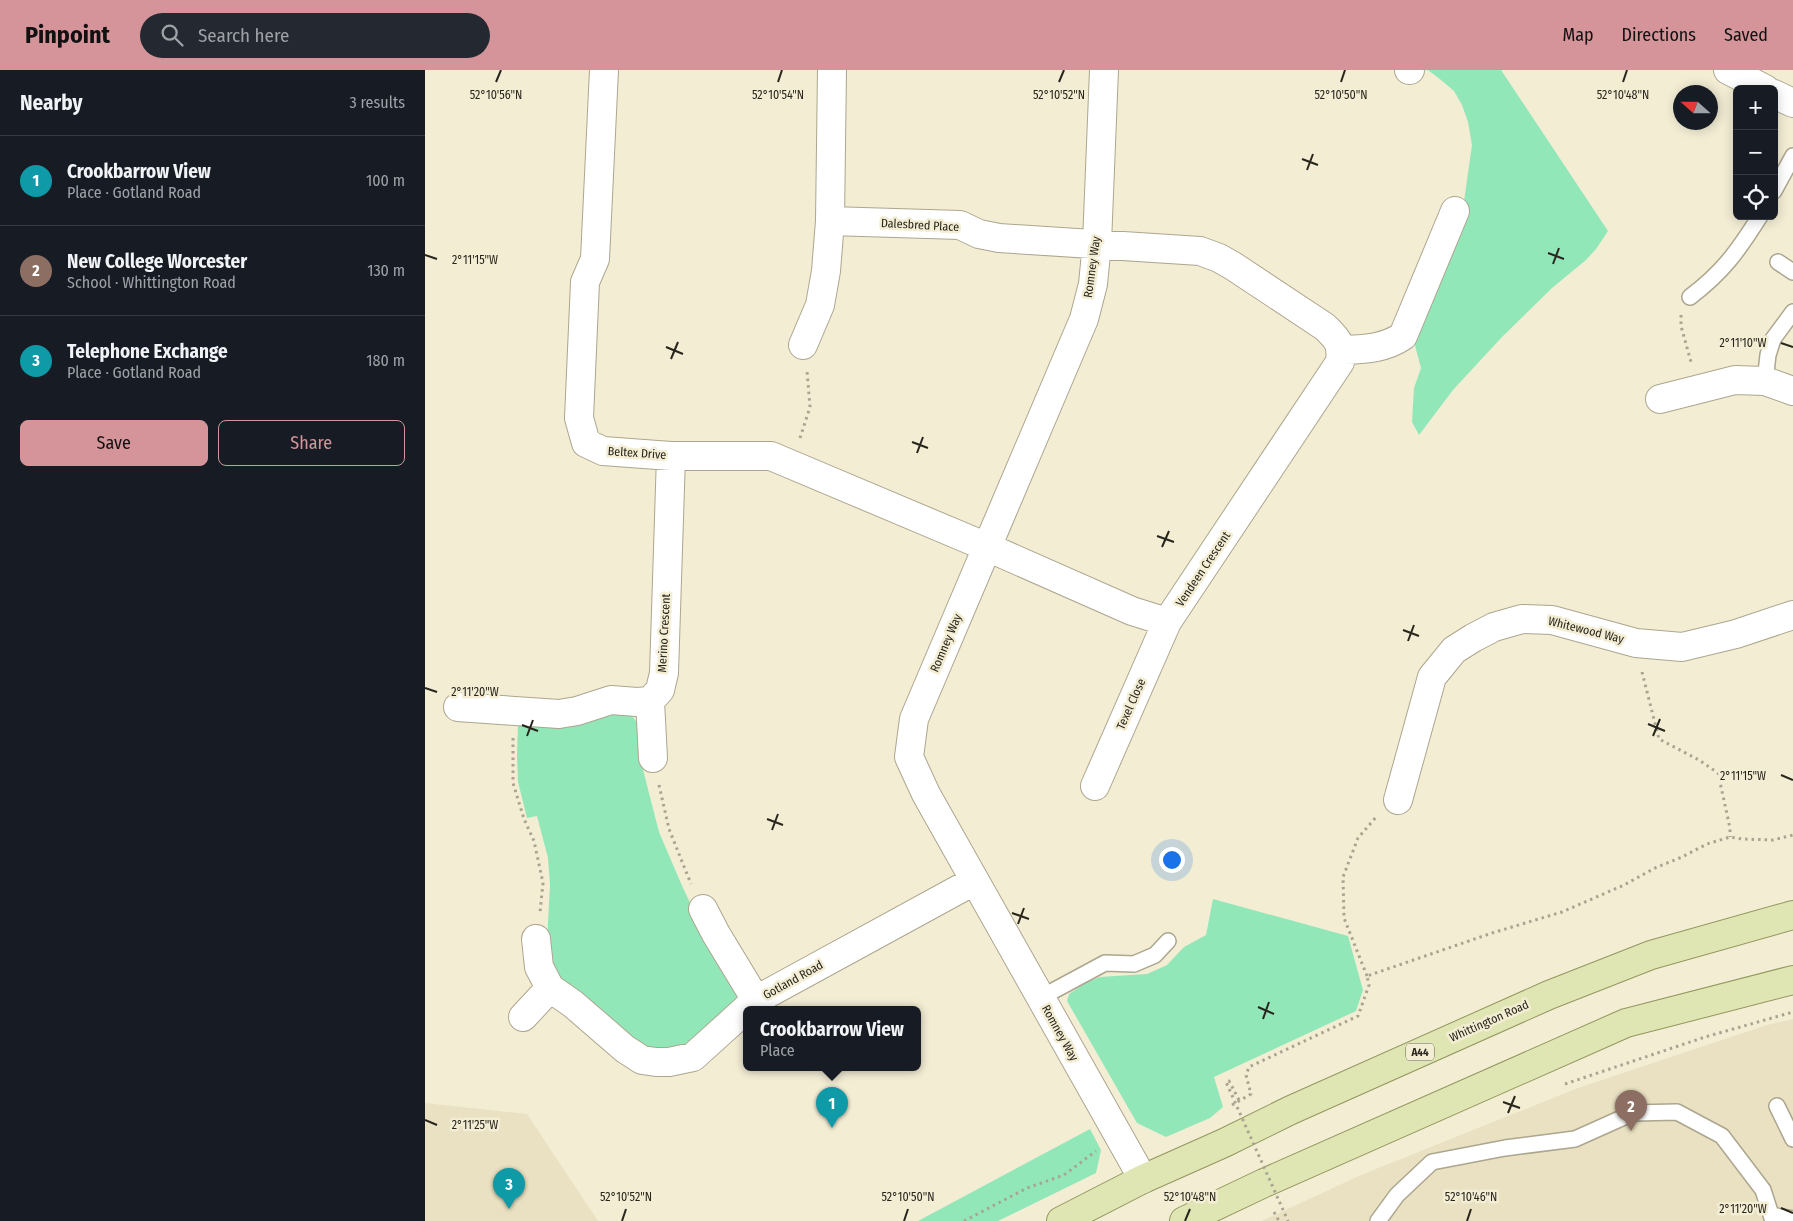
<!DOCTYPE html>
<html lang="en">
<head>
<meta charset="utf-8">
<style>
	:root { --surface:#171b24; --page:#242831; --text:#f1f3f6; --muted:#9ea1a6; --line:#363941; --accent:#d4949a }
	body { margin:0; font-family:"Fira Sans Condensed",sans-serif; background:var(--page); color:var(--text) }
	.controls { position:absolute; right:15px; top:15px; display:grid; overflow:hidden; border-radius:8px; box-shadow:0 2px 12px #0003 }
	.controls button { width:45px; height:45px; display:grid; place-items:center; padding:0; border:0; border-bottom:1px solid var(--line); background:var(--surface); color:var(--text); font:25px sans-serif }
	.compass { position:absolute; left:1248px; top:15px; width:45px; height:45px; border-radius:50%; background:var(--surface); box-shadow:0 2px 12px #0003; rotate:291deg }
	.you { position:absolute; left:746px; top:789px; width:18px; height:18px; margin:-12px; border:4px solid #fff; border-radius:50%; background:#1a73e8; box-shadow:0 0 0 8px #1a73e833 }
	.badge { display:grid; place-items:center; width:32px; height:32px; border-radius:50%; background:var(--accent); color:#fff; font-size:16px; font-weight:700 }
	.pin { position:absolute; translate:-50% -41px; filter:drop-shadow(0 1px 2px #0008) }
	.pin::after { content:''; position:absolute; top:26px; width:18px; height:15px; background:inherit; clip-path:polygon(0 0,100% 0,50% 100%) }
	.popup { position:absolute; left:318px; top:936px; width:178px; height:65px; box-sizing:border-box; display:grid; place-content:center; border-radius:8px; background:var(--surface); filter:drop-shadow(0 1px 4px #0005); font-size:16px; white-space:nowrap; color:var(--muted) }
	.popup b { font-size:19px; color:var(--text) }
	.popup::after { content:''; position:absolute; left:50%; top:100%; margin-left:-10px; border:10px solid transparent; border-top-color:var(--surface) }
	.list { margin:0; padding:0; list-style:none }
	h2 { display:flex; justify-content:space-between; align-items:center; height:65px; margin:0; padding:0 20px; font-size:21px }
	h2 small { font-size:16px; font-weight:400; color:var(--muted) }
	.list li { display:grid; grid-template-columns:32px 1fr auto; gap:15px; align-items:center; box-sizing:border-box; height:90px; padding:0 20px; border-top:1px solid var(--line) }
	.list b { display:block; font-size:19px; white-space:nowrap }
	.list p { margin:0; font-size:16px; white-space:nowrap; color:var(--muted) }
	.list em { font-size:16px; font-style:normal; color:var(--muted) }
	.actions { display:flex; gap:10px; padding:15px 20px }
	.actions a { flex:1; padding:11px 0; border:1px solid var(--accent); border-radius:8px; text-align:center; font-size:18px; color:var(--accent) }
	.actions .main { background:var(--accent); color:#111 }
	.icon { flex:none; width:28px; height:28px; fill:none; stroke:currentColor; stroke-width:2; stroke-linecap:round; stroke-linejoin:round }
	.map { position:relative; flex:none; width:1368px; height:1151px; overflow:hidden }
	header { display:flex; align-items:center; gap:30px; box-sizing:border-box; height:70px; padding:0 25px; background:var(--accent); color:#111 }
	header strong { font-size:24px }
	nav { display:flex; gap:28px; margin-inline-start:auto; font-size:18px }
	.search { width:350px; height:45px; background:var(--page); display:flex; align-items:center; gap:12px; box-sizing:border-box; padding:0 18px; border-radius:28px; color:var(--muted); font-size:19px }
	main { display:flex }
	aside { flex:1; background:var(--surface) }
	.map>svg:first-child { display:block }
	.built { fill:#e9e1c1 }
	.green { fill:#92e7b9 }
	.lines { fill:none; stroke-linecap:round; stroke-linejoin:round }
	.lane-casing { stroke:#aca68f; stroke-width:18 }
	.street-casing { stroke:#aca68f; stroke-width:30 }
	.primary-casing { stroke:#92975e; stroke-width:30 }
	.path { stroke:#a9a491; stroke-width:3; stroke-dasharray:2.5 4; stroke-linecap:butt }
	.lane { stroke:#fff; stroke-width:15 }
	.street { stroke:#fff; stroke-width:28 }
	.primary { stroke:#e0e6b3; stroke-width:28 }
	.path-bridge { stroke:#a9a491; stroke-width:3; stroke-dasharray:2.5 4; stroke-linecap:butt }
	.ticks { fill:none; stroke:#27251c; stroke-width:2 }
	.labels { text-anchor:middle; stroke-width:5; stroke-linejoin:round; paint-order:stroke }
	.shield { fill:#f3edd4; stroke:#646153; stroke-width:1 }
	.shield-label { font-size:11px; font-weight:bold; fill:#27251c }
	.street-label { font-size:12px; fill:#27251c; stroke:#f3edd4 }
	.ticks-label { font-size:12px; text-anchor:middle; fill:#27251c; stroke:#f3edd4; stroke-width:5; stroke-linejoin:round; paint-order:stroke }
</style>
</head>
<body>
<header>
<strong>Pinpoint</strong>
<div class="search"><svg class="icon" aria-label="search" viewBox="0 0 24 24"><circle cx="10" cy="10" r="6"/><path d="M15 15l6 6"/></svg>Search here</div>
<nav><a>Map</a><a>Directions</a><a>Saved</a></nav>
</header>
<main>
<aside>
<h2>Nearby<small>3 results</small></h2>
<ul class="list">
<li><span class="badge" style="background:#0f9aa8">1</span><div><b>Crookbarrow View</b><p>Place · Gotland Road</p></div><em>100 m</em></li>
<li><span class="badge" style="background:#8d6e63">2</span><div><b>New College Worcester</b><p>School · Whittington Road</p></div><em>130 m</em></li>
<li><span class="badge" style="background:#0f9aa8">3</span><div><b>Telephone Exchange</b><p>Place · Gotland Road</p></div><em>180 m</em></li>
</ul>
<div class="actions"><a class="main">Save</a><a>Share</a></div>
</aside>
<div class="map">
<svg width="1368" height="1151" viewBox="0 0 1368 1151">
	<rect width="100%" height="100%" fill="#f3edd4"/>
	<path class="built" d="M1368,949V1151H837L936,1105L1153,1018L1342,955Z
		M0,1033L102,1044L173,1151H0Z"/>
	<path class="green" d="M1003,0H1076L1183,161L1171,179L1161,190L1127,218L1077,267L1028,320L994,365L987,352L989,318L996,298L988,268L1039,131L1047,75L1043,52L1037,35L1029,21L1016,10Z
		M196,641L208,647L214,656L215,688L234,762L258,818L284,872L319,924L268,973L242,983L214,976L139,912L129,900L122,871L125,815L123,788L112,746L102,748L93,712L92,686L93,654Z
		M788,829L923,866L938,920L931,941L789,1007L798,1037L785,1048L741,1067L712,1053L642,931L644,924L662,912L675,907L722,904L742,895L759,877L781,865Z
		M665,1059L676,1080L671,1103L573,1151H493Z"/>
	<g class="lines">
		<defs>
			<path id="lane" d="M1349,121L1368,86
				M1353,192L1368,202
				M1265,227C1298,202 1313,181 1335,146
				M1340,311L1343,285L1348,269L1368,242
				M615,928L680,893L709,894L730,885L743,871
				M1352,1036L1368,1069
				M1346,1145L1368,1149
				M953,1151L972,1125L1007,1092L1080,1078L1150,1069L1208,1043L1252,1042L1297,1066L1338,1120L1348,1151"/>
			<path id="street" d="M179,0L170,189L160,212L154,348L161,373L178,381L246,386H346L562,477L707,541L742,552L915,292C917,273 913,270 900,257L808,196L794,188L775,181L574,168L554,164L535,155L405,151
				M679,0L672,173L668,214L659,249L489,649L484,687L501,724L718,1109
				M984,0H985
				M1303,0L1340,19
				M1349,24L1368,33
				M378,275L395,235L401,201L405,151L407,0
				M916,280C939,279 959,279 978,266L1030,141
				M1235,329L1310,310L1340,311L1368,321
				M225,631L228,688
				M33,637L134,644L152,641L186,630L212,632L225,631L235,620L239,603L246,386
				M670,716L742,552
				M973,730L1007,607L1029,580L1048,568L1069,557L1097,549L1127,550L1211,573L1257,577L1311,564L1368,545
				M278,839L291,864L331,930
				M111,869L114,897L125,918L148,934L200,979L217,990L231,992H244L268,987L331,930L549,811
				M98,947L125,918"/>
			<path id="primary" d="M636,1151L718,1109L799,1073L866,1040L1124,925L1226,885L1368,845
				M759,1151L839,1113L1201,953L1368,910"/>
		</defs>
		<use href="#lane" class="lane-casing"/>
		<use href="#street" class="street-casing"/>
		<use href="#primary" class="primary-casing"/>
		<path class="path" d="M1256,245V256L1266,292
			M375,368L385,337L382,301
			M1217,602L1234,669L1274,690L1293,703L1305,758V767
			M88,668V713L99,749L109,771L118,813L115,842
			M234,715L244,759L266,814
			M942,906L919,848L918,807L933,768L952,746
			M1140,1014L1280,967L1368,942
			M807,1035L826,1024L821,1005L824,997L933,946L944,915L942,906L1067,863L1137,842L1199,815L1230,798L1257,787L1282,774L1305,767L1317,769L1348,770L1368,765
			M849,1142L854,1151
			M539,1151L602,1118L639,1105L671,1081"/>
		<use href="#lane" class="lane"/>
		<use href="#street" class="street"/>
		<use href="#primary" class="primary"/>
		<path class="path-bridge" d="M814,1030L804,1011L801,1012L863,1151"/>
	</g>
	<path class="ticks" d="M71,12L76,0M353,12L357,0M634,12L639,0M916,12L920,0M1198,12L1202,0M877,89L893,95M882,100L888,84M1123,183L1139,189M0,185L12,189M1128,194L1134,178M1356,273L1368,277M241,277L258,284M246,289L253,272M487,372L503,378M492,383L498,367M732,466L749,472M737,477L744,461M978,560L994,566M983,571L989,555M0,618L12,622M1223,654L1240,661M97,655L113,661M102,666L108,650M1228,666L1235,649M1356,705L1368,710M342,749L358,755M347,760L353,744M587,843L604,849M593,854L599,838M833,937L849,944M838,949L844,932M1078,1032L1095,1038M1083,1043L1090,1026M0,1050L12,1055M1356,1138L1368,1143M197,1151L201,1139M479,1151L483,1139M760,1151L765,1139M1042,1151L1046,1139"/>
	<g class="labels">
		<rect class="shield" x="981" y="973.5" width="28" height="17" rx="4"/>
		<g class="shield-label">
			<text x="995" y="986">A44</text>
		</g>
		<g class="street-label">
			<text transform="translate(495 155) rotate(3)" y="4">Dalesbred Place</text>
			<text transform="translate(667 197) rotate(-82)" y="4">Romney Way</text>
			<text transform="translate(212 383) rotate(4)" y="4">Beltex Drive</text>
			<text transform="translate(778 499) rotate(-56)" y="4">Vendeen Crescent</text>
			<text transform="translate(1161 560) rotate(14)" y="4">Whitewood Way</text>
			<text transform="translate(239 563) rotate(-87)" y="4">Merino Crescent</text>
			<text transform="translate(521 573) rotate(-67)" y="4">Romney Way</text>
			<text transform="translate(706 634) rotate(-66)" y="4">Texel Close</text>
			<text transform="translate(368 910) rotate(-29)" y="4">Gotland Road</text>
			<text transform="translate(1064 951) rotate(-24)" y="4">Whittington Road</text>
			<text transform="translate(635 963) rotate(61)" y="4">Romney Way</text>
		</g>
	</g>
	<g class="ticks-label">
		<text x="71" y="29">52°10'56"N</text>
		<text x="353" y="29">52°10'54"N</text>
		<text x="634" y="29">52°10'52"N</text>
		<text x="916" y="29">52°10'50"N</text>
		<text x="1198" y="29">52°10'48"N</text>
		<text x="50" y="194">2°11'15"W</text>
		<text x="1318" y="277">2°11'10"W</text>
		<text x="50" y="626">2°11'20"W</text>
		<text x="1318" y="710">2°11'15"W</text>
		<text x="50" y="1059">2°11'25"W</text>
		<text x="201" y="1131">52°10'52"N</text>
		<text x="483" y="1131">52°10'50"N</text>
		<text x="765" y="1131">52°10'48"N</text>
		<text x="1046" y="1131">52°10'46"N</text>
		<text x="1318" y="1143">2°11'20"W</text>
	</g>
</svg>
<div class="controls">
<button>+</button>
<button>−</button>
<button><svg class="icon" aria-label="locate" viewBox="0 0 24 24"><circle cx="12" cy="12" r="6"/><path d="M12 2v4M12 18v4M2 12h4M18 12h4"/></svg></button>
</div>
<svg class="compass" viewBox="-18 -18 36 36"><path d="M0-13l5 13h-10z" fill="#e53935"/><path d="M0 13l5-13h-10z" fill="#9ea1a6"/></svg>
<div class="you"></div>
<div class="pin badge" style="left:407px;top:1058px;background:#0f9aa8">1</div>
<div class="popup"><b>Crookbarrow View</b>Place</div>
<div class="pin badge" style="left:1206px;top:1061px;background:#8d6e63">2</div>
<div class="pin badge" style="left:84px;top:1139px;background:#0f9aa8">3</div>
</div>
</main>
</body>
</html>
